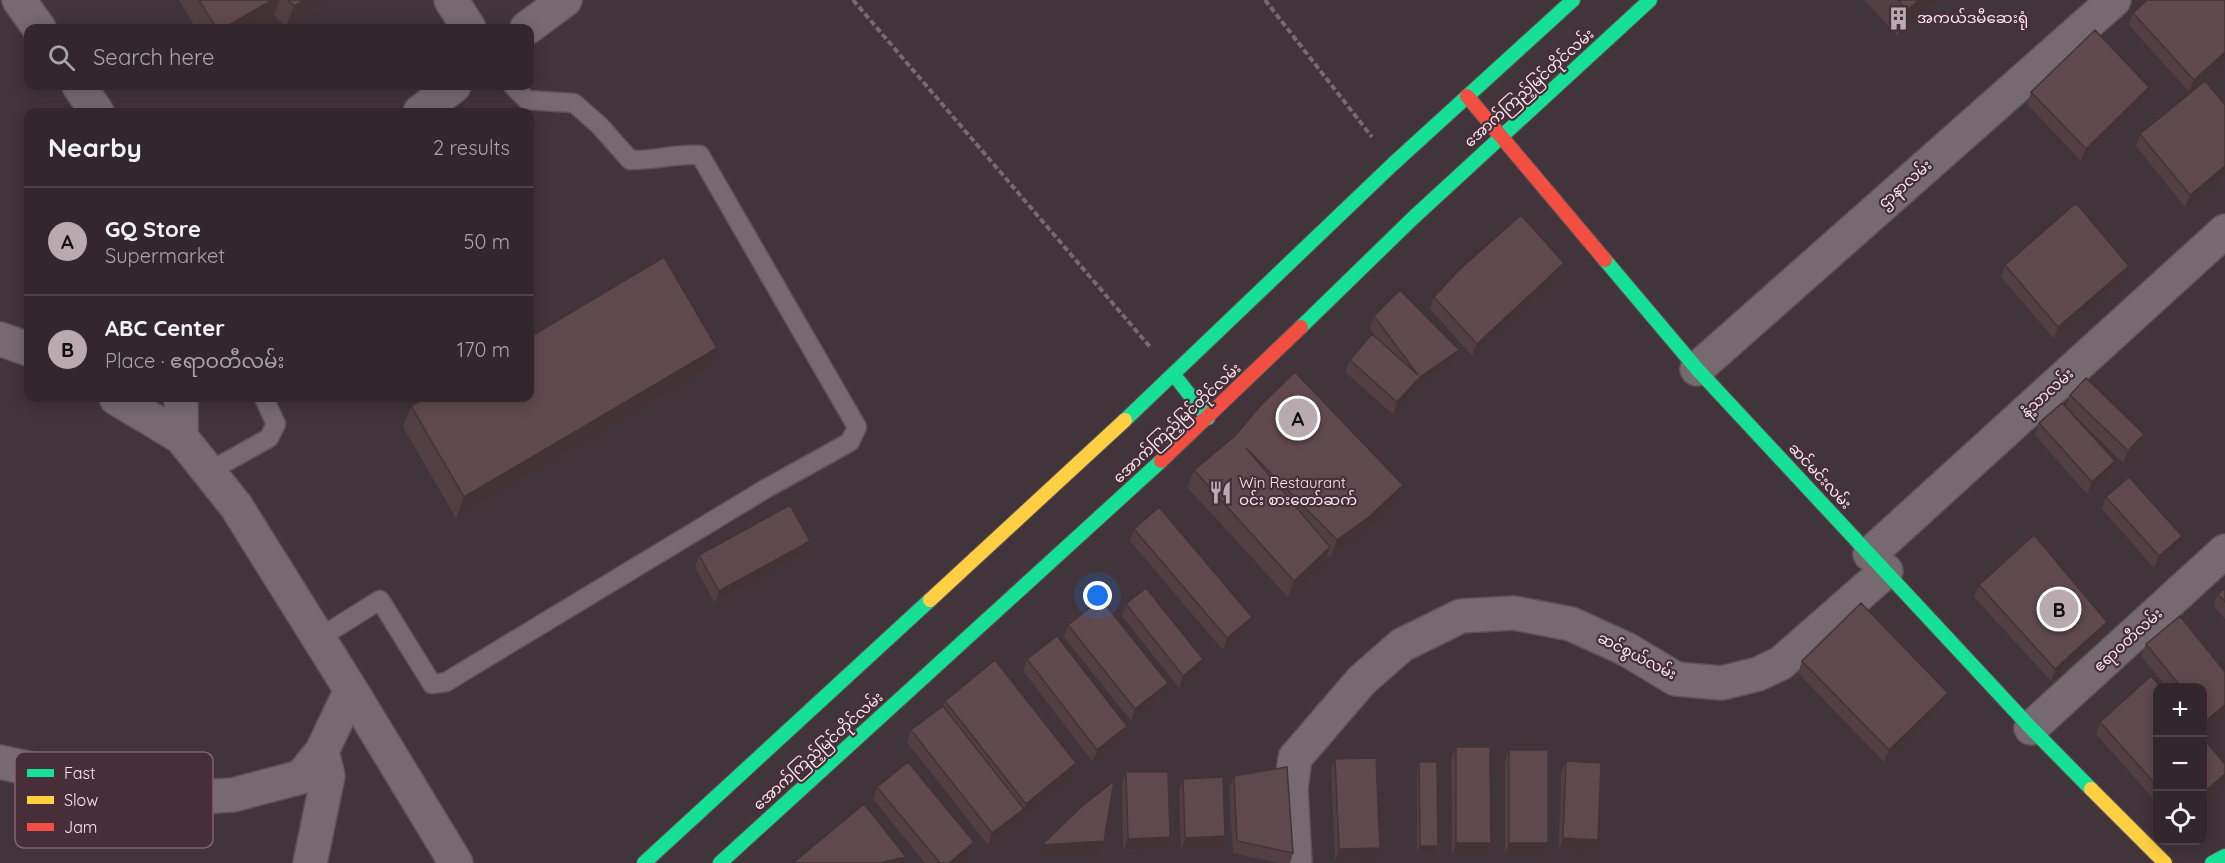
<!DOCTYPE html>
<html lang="en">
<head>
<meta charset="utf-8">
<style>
	:root { --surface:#31272c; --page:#3d3338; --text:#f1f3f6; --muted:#a8a5a9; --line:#4c4448; --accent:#b9aab0 }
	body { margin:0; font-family:Quicksand,"Noto Sans Myanmar",sans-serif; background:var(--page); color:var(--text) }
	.controls { position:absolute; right:18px; bottom:18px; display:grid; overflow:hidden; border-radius:12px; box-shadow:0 3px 15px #0003 }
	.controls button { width:54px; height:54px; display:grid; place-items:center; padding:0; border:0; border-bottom:2px solid var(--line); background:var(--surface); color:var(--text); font:30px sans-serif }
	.you { position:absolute; left:1098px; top:596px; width:21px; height:21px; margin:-15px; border:4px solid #fff; border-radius:50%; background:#1a73e8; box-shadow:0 0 0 9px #1a73e833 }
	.badge { display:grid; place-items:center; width:39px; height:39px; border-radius:50%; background:var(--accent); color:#111; font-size:20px; font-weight:700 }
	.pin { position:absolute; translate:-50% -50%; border:3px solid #fff; box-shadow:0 2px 6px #0006 }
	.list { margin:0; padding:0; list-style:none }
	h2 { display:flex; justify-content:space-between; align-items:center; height:78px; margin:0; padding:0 24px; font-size:26px }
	h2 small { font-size:20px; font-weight:400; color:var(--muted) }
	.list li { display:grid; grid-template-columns:39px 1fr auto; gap:18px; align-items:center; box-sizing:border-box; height:108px; padding:0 24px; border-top:2px solid var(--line) }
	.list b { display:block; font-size:22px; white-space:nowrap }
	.list p { margin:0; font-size:20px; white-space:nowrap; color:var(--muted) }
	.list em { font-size:20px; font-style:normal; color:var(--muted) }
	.icon { flex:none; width:33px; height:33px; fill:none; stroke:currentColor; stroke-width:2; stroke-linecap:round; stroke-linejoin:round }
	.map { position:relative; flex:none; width:2225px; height:863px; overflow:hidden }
	.search { position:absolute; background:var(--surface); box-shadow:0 3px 15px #0003; left:24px; top:24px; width:510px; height:66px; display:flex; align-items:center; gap:15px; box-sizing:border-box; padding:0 21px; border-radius:12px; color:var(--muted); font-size:22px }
	.panel { position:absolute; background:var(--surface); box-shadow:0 3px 15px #0003; left:24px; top:108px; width:510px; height:294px; border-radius:12px }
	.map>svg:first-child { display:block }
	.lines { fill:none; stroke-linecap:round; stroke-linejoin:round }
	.lane-casing { stroke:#5e5257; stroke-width:21 }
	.street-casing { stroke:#5e5257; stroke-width:36 }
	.fast-casing { stroke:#5e5257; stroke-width:16 }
	.slow-casing { stroke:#5e5257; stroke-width:16 }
	.jam-casing { stroke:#5e5257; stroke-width:16 }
	.path { stroke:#746a6f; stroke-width:4; stroke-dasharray:6 3; stroke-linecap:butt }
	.lane { stroke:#766a70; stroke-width:18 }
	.street { stroke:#766a70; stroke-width:33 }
	.fast { stroke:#16e098; stroke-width:14 }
	.slow { stroke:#ffcf43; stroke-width:14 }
	.jam { stroke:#f24e42; stroke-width:14 }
	.wall { fill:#533f43 }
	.shaded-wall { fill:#433337 }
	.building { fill:#60494e; stroke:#433337; stroke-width:1.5 }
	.labels { text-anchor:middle; stroke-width:4.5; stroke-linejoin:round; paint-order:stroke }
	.poi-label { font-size:15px; fill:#f9e9ef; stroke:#472e39; text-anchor:start }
	.street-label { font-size:15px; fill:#f9e9ef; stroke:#472e39 }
	.key { fill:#472e39; stroke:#7c6670; stroke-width:1.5 }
	.key-label { font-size:16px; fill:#f9e9ef }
</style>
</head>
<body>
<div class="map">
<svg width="2225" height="863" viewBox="0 0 2225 863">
	<rect width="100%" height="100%" fill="#41343a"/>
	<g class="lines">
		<defs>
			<path id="lane" d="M208,472L269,438L276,424L264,398
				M319,638L380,600L432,684L446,682L767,488L850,442L857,427L700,155C676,153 654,161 630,160L600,126L574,103L527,100L513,86"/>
			<path id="street" d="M19,0L39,28
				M451,0L469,28
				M527,28L565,0
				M79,86L97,112
				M420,112L454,86
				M0,339L28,349
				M1697,369L2114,0
				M116,398L181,437L236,506L351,690L456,863
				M181,398V437
				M1870,554L2225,231
				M2031,728L2225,551
				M0,762L166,799L233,795L301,777L322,751L351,690
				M310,863L328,776L322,751
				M1295,863L1291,789L1295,758L1362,680L1402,645L1461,616L1514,613L1571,624L1626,649L1676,679L1722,683L1758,674L1781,663L1886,571"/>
			<path id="fast" d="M1605,260L1697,369L2031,728L2091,789
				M1301,327L1413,218L1650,0
				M1174,375L1208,418
				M1125,420L1393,164L1573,0
				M644,863L930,600
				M720,863L1161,461
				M2212,863L2225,856"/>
			<path id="slow" d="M930,600L1125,420
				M2091,789L2165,863"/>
			<path id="jam" d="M1467,96L1605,260
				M1161,461L1301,327"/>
		</defs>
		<use href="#lane" class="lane-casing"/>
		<use href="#street" class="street-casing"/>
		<use href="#fast" class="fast-casing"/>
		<use href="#slow" class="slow-casing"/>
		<use href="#jam" class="jam-casing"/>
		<path class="path" d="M853,0L1151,348
			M1265,0L1372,137"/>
		<use href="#lane" class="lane"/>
		<use href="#street" class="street"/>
		<use href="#fast" class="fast"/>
		<use href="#slow" class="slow"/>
		<use href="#jam" class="jam"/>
	</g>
	<path class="wall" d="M179,0H327L326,4L286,27L274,15L252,28H196Z
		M1864,0H1939L1898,36Z
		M2225,0L2189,92L2129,25L2133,13Z
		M2031,92L2145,99L2081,161L2027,104Z
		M2225,105L2185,207L2136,146L2140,134Z
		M2005,265L2125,278L2054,339L2001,277Z
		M1560,275L1472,356L1430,309L1434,297Z
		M1374,316L1459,350L1454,362L1415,389L1393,414L1345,372L1350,360L1378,340L1370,328Z
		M709,369L456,518L403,427L411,406Z
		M2070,395L2144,434L2140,446L2123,463L2066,407Z
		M2039,423L2115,461L2111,473L2087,494L2035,435Z
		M1235,436L1403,485L1396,502L1364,533L1330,557L1328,554L1324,564L1288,597L1187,487L1194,470Z
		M2106,497L2177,548L2154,568L2102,509Z
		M1134,529L1248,629L1223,650L1130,541Z
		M805,553L715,603L695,567L699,555Z
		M1979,585L2103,634L2051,681L1974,597Z
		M2225,588V619L2214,606L2218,594Z
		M1126,604L1199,672L1179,688L1122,616Z
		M1068,625L1168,683L1163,695L1131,721L1064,637Z
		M2146,644L2225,672L2202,732V687H2167L2141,656Z
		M1027,659L1127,726L1122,738L1093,762L1023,671Z
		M1802,661L1948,693L1944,705L1884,762L1798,673Z
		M2157,687V803L2096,734L2100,722Z
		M945,701L1076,763L1070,780L988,845L907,742L911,730L943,706Z
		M1456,747L1491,843L1486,855H1452L1451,759Z
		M1509,750L1544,855H1505V762Z
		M1335,759L1380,848L1375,860L1335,861L1331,771Z
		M1566,761L1594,852L1559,850L1561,773Z
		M1419,762L1435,853H1417V768Z
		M1126,772L1170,837L1165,849L1123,851L1122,784Z
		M1234,776L1293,853L1290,863H1278L1233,853L1229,788Z
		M1183,779L1225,836L1221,848L1181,850L1179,791Z
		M877,787L974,842L969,854L959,863H925L873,799Z"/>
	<path class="shaded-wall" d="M272,0H280L274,15L252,28H224Z
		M304,0H327L326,4L286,27L294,6Z
		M1919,0H1939L1898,36L1907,10Z
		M2225,52V60L2189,92L2194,80Z
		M2149,87L2145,99L2081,161L2086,149Z
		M2225,166V174L2185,207L2190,195Z
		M1564,263L1560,275L1472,356L1477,344Z
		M2129,266L2125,278L2054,339L2058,327Z
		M717,348L709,369L456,518L464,497Z
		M1459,350L1454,362L1415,389L1393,414L1397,402L1420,377Z
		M2144,434L2140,446L2123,463L2128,451Z
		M2115,461L2111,473L2087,494L2092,482Z
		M1403,485L1396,502L1364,533L1330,557L1337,540Z
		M2182,536L2177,548L2154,568L2159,556Z
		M810,541L805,553L715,603L719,591Z
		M1330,547L1324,564L1288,597L1294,581Z
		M1252,617L1248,629L1223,650L1227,638Z
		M2107,622L2103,634L2051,681L2055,669Z
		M1203,659L1199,672L1179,688L1183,676Z
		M1168,683L1163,695L1131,721L1135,709Z
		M1948,693L1944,705L1884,762L1889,750Z
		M2225,705V713L2202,732L2207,720Z
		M1127,726L1122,738L1093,762L1097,750Z
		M1076,763L1070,780L988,845L992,833L1024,809L1026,804Z
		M2225,774V782L2202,802V794Z
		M1225,836L1221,848L1181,850L1185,838Z
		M1170,837L1165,849L1123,851L1128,839Z
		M1563,838L1598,840L1594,852L1559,850Z
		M1104,841L1100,853L1038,857L1042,845Z
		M974,842L969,854L959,863H949Z
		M1456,843H1491L1486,855H1452Z
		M1509,843H1548L1544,855H1505Z
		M1420,846H1438L1435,853H1417Z
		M1380,848L1375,860L1335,861L1339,849Z
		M906,857L904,863H879Z"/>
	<path class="building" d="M199,0H272L224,28H216Z
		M288,0H304L294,6Z
		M1898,0H1919L1907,10Z
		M2147,0H2225V52L2194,80L2133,13Z
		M2095,30L2149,87L2086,149L2031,92Z
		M2205,81L2225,105V166L2190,195L2140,134Z
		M2076,203L2129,266L2058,327L2005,265Z
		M1521,215L1564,263L1477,344L1434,297L1459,270Z
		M664,257L717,348L464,497L411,406L426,398H530V337Z
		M1400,290L1459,350L1420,377L1397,402L1350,360L1372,334L1418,375L1374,316Z
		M1295,372L1403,485L1370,516L1337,540L1246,448L1330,547L1294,581L1194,470L1235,436L1262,404Z
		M2086,378L2144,434L2128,451L2070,395Z
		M2062,403L2115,461L2092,482L2039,423Z
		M2129,477L2182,536L2159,556L2106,497Z
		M790,505L810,541L719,591L699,555Z
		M1159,507L1252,617L1227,638L1134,529Z
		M2034,535L2107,622L2055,669L1979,585Z
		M1146,588L1203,659L1183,676L1126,604Z
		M2225,588V602L2218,594Z
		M1101,599L1168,683L1135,709L1068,625Z
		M1861,603L1948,693L1889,750L1802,661Z
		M2180,616L2225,672V705L2207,720L2202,714V687H2181L2146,644Z
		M1057,636L1127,726L1097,750L1027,659Z
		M995,660L1076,763L1026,804L945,701Z
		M2151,676L2161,687H2157V786L2100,722Z
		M943,706L1024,809L992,833L911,730Z
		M2202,737L2225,764V774L2202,794Z
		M1456,747H1490L1491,843H1456Z
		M1509,750H1548V843H1509Z
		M1376,758L1380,848L1339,849L1335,759Z
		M1566,761L1601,763L1598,840L1563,838Z
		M908,762L974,842L949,863H940L877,787Z
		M1419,762H1437L1438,846H1420Z
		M1287,767L1293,853L1237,841L1234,776Z
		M1126,772H1168L1170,837L1128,839Z
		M1223,777L1225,836L1185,838L1183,779Z
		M1114,781L1104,841L1042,845L1081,807Z
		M864,804L906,857L879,863H793Z"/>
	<defs>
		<symbol id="building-bare" viewBox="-9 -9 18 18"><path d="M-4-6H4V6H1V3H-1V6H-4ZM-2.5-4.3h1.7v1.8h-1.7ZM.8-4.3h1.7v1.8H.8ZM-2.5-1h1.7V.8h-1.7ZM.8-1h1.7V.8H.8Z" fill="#b9aab0" stroke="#472e39" stroke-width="2.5" paint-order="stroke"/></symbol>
		<symbol id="restaurant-bare" viewBox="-9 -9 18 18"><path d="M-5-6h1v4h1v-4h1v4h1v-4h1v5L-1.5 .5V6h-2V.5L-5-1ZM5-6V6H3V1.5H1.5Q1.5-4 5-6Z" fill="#b9aab0" stroke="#472e39" stroke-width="2.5" paint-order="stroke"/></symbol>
	</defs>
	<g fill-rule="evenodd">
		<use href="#building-bare" x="1882" y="2" width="33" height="33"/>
		<use href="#restaurant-bare" x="1204" y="476" width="33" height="33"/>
	</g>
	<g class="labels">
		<g class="poi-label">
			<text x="1917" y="23">အကယ်ဒမီဆေးရုံ</text>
			<text x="1239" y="488">Win Restaurant<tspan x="1239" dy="17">ဝင်း စားတော်ဆက်</tspan></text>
		</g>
		<g class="street-label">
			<text transform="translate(1529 88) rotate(-42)" y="5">အောက်ကြည့်မြင်တိုင်လမ်း</text>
			<text transform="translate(1905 184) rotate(-41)" y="5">ဌာနာလမ်း</text>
			<text transform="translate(2047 393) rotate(-42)" y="5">နံ့သာလမ်း</text>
			<text transform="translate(1177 423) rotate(-43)" y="5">အောက်ကြည့်မြင်တိုင်လမ်း</text>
			<text transform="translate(1820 476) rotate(47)" y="5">ဆင်မင်းလမ်း</text>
			<text transform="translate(2128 640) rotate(-42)" y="5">ဧရာဝတီလမ်း</text>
			<text transform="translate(1637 656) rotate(27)" y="5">ဆင်စွယ်လမ်း</text>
			<text transform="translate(818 751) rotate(-42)" y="5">အောက်ကြည့်မြင်တိုင်လမ်း</text>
		</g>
	</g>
	<rect x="15" y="752" width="198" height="96" rx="9" class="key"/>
	<rect x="27" y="769" width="27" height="8" fill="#16e098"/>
	<rect x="27" y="796" width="27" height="8" fill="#ffcf43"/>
	<rect x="27" y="823" width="27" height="8" fill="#f24e42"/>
	<g class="key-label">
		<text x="64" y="779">Fast</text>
		<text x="64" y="806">Slow</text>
		<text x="64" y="833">Jam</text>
	</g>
</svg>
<div class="controls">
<button>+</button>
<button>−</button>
<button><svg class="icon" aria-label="locate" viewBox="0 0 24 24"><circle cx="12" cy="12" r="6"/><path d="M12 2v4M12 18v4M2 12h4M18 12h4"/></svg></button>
</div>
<div class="you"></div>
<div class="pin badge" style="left:1298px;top:418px">A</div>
<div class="pin badge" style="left:2059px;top:609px">B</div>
<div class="search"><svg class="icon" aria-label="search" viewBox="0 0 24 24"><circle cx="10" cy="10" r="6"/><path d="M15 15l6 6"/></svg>Search here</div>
<section class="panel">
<h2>Nearby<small>2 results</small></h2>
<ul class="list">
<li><span class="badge">A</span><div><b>GQ Store</b><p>Supermarket</p></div><em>50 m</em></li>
<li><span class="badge">B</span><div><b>ABC Center</b><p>Place · ဧရာဝတီလမ်း</p></div><em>170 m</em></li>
</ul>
</section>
</div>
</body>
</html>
